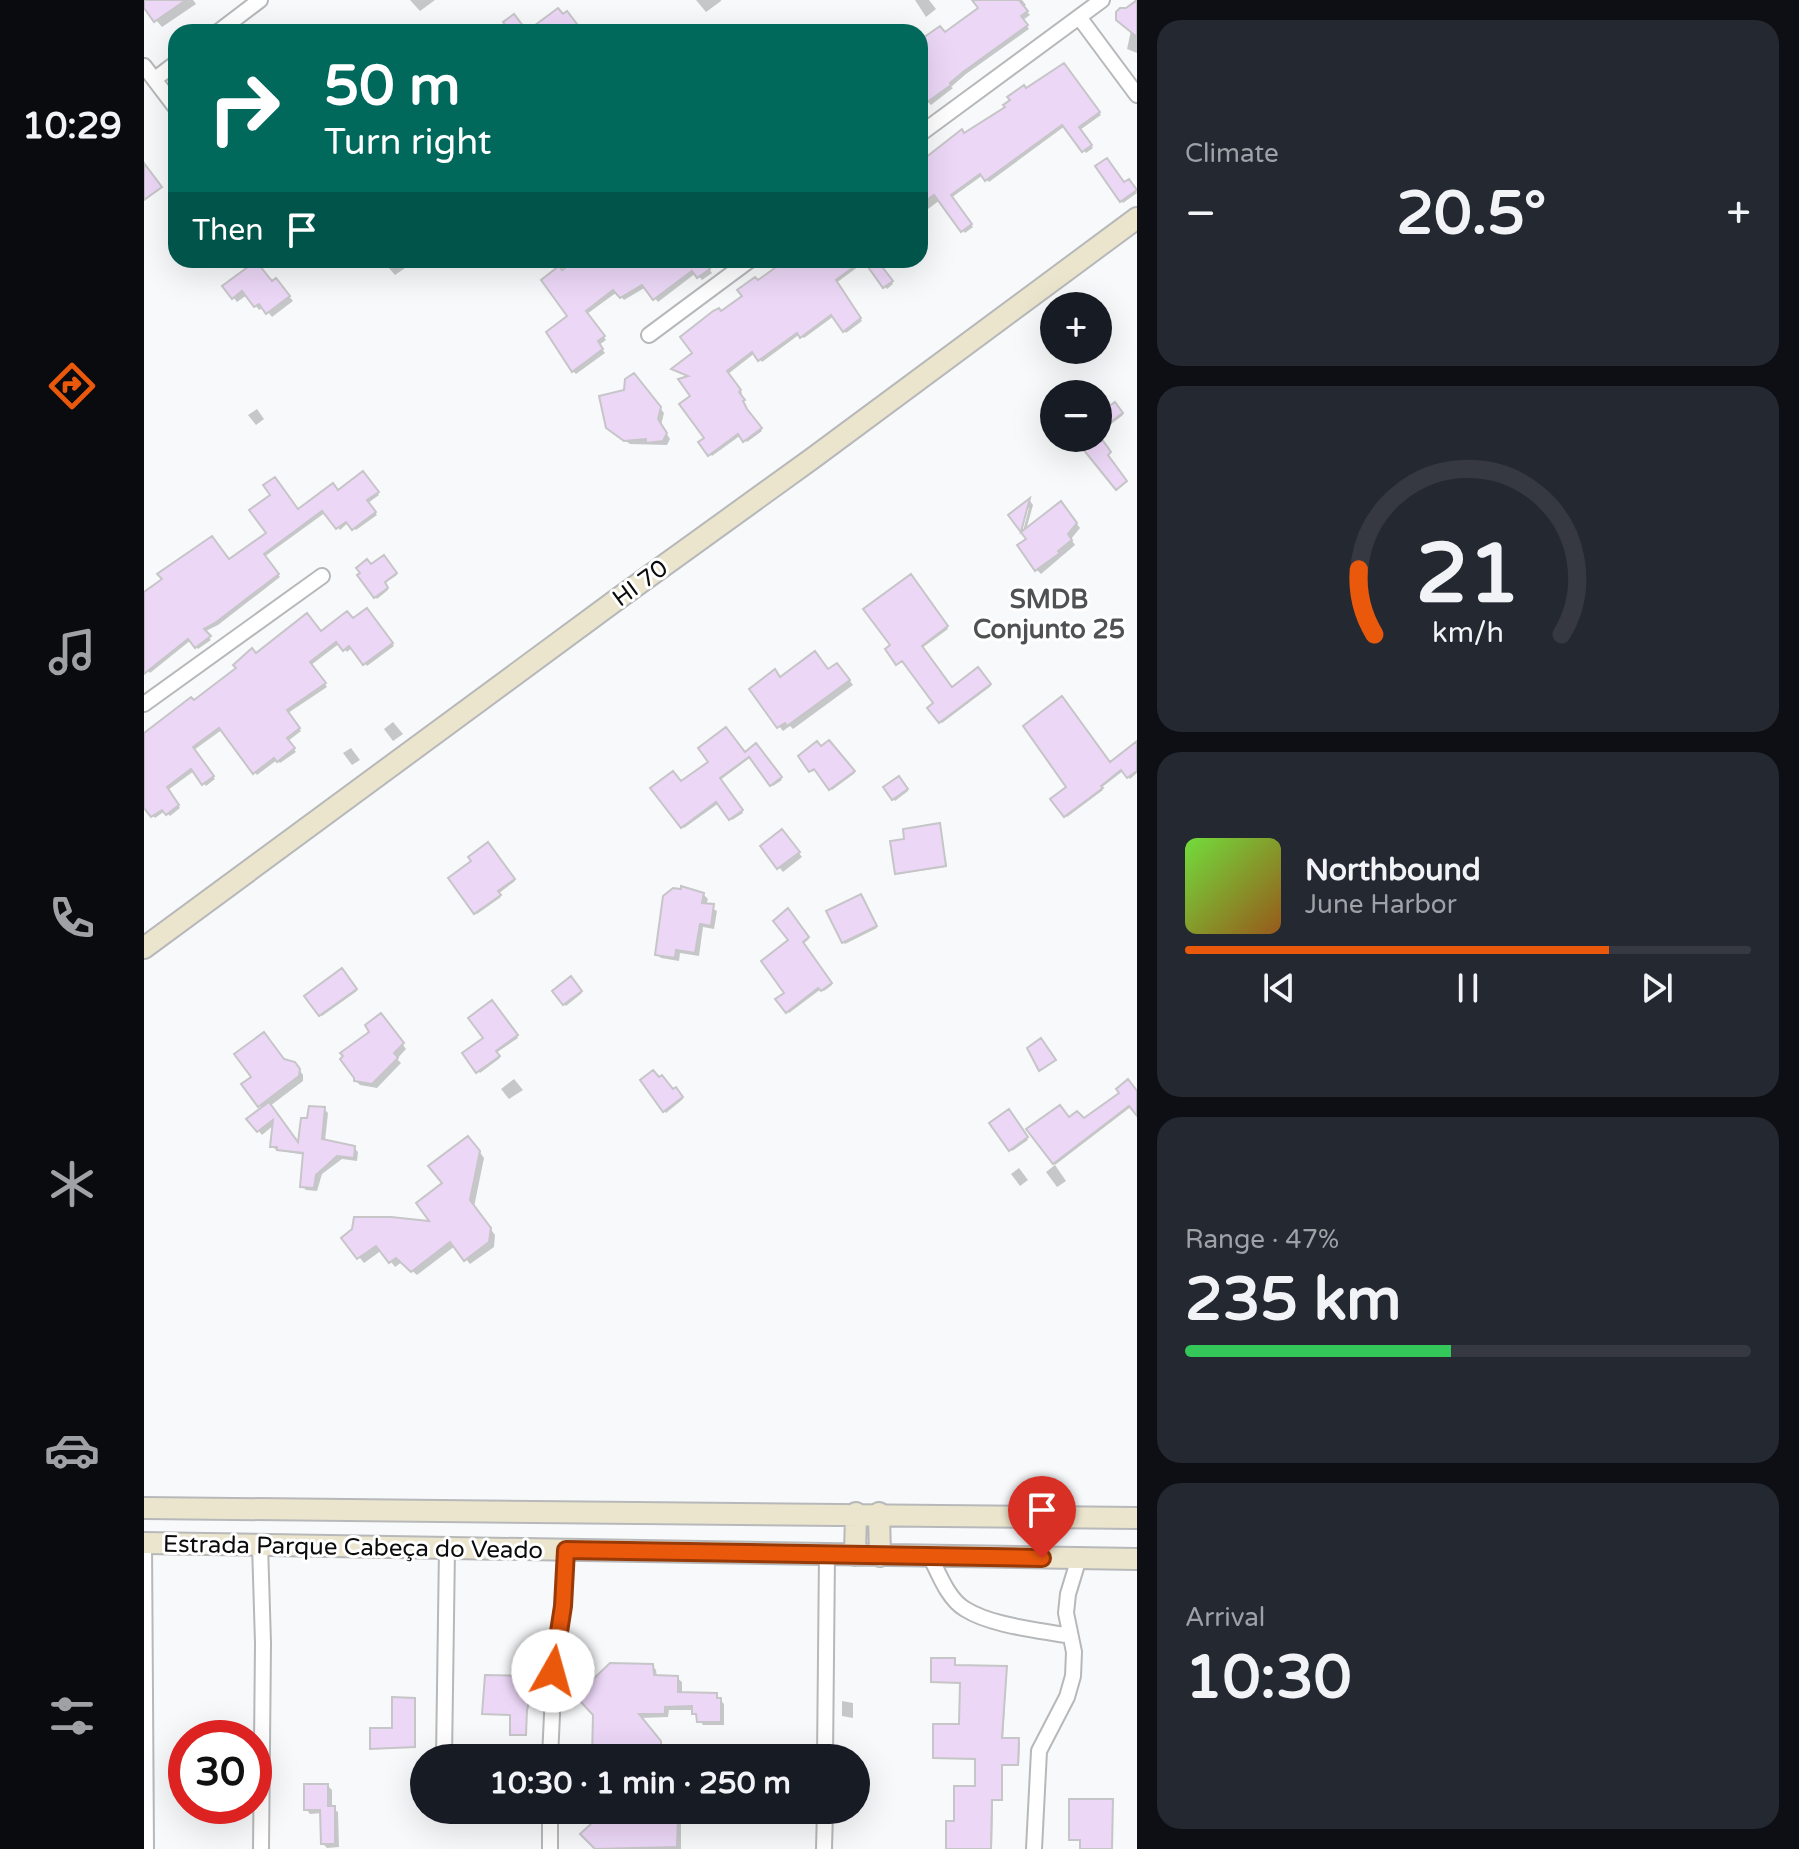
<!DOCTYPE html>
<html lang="en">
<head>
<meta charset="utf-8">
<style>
	:root { --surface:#171b24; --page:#242831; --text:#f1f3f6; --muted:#9ea1a6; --line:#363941; --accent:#ea580c }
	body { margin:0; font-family:"Varela Round",sans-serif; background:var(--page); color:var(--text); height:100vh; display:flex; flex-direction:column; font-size:30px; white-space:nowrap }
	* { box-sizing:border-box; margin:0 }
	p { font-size:26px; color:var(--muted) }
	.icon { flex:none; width:44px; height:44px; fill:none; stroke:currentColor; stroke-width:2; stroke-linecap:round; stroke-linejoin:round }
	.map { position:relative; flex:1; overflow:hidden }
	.sheet { display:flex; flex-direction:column; gap:20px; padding:20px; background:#0d0f14; width:662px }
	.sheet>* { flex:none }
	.guide { position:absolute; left:24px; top:24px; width:760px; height:244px; border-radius:24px; box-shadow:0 8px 32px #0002; background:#00695c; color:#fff; overflow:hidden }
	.tools { position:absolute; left:896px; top:292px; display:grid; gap:16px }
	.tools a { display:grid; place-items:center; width:72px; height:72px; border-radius:50%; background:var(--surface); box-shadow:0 8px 32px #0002; font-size:40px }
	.speed { position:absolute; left:24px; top:1720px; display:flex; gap:16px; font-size:40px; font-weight:700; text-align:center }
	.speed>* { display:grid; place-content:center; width:104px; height:104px; border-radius:50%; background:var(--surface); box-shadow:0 8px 32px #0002; line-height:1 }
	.speed .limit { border:12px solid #d22; background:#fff; color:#111 }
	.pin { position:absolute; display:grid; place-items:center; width:68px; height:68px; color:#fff; margin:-82px -34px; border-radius:50% 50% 50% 0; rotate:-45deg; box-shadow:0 0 8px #0007 }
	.pin .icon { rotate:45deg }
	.me { position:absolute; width:88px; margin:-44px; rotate:7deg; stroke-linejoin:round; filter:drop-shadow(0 0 6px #0008) }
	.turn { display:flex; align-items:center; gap:28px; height:168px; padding:0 24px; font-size:36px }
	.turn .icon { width:104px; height:104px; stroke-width:2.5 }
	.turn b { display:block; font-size:56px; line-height:68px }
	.then { display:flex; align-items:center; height:76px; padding:0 24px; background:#0003; gap:16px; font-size:30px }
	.big { font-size:60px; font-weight:800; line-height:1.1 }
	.sheet .widget { flex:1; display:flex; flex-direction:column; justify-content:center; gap:12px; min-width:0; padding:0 28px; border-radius:24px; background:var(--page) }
	.sheet .dial { align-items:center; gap:0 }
	.dial svg { height:208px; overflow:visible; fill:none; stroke:var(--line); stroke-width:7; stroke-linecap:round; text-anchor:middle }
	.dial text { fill:var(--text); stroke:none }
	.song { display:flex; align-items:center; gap:24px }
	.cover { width:96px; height:96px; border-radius:12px; background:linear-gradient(135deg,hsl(100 70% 55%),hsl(30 70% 35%)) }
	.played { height:8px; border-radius:4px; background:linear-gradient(90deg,var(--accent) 75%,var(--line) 75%) }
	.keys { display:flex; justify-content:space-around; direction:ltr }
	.heat { display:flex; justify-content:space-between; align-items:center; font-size:44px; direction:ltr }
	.charge { height:12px; border-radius:6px; background:linear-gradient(90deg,#34c759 47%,var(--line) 0) }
	.trip { position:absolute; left:266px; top:1744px; width:460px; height:80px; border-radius:40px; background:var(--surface); box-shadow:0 8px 32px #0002; font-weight:800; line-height:80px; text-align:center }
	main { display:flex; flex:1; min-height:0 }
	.menu { display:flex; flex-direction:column; width:144px; justify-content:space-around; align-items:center; background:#090b0e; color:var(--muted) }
	.menu .icon { width:56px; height:56px }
	.menu .current { color:var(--accent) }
	.menu b { font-size:36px; color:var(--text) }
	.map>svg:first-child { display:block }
	.shadow { fill:#0003 }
	.building { fill:#ecd7f7; stroke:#c6c5c7; stroke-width:2 }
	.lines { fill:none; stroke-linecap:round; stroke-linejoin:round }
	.street-casing { stroke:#b7b8b9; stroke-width:18 }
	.secondary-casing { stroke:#b7b8b9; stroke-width:24 }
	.street { stroke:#fff; stroke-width:14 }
	.secondary { stroke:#ece5ce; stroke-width:20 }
	.route-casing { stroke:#983908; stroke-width:20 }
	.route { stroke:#ea580c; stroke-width:14 }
	.labels { text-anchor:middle; stroke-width:6; stroke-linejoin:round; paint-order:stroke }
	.street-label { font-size:24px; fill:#0c0c0d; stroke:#fff }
	.neighbourhood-label { font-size:26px; font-weight:bold; fill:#505152; stroke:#fff }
</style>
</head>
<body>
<main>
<nav class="menu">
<b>10:29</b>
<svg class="icon current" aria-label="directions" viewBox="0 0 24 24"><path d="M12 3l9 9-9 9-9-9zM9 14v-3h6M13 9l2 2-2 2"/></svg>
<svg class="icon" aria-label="music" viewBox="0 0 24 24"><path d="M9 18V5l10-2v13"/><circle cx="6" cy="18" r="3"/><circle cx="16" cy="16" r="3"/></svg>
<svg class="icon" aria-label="phone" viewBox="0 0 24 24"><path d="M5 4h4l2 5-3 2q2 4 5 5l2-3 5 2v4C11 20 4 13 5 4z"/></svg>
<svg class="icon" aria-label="climate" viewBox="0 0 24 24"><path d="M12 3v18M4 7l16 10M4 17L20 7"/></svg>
<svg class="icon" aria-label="car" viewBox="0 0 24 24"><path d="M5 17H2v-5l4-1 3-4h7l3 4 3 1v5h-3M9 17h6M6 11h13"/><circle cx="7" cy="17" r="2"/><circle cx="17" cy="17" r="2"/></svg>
<svg class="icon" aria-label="filters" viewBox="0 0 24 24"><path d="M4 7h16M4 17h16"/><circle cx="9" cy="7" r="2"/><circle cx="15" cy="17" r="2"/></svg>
</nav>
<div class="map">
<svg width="993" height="1849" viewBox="0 0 993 1849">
	<rect width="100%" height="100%" fill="#f8f9fb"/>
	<path class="shadow" d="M0,0H49L52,4L18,27L0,6Z
		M266,0H291L276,11Z
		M552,0H577V1L562,12Z
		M771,0H785L792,9L782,17Z
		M828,0H878L882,5L879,7L886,15L879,20L885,29L822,74L807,87L809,88L787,105L784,102L776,108V43L801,34L835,10Z
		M993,3V53L983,49Z
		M150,24L157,32H138Z
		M920,66L957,115L936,130L949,148L942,153L921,126L845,182L839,175L807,198L829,227L821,233L796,200L776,215V164L863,107L882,90Z
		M953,167L980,185L985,182L993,193L979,203Z
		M238,260H276L266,268L264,266L251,275Z
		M435,260H563L560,262L568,273L558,280L552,273L514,302L502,287L480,300L473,292L443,314L462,340L455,345L461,353L432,374L429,371L426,317L419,273Z
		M646,260H731L749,284L743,289L722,261L692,283L718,321L702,333L690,316L660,338L656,334L618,362L611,353L584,374L598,393L596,395L605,413L618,431L603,442L597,435L568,456L557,443L563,438L549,396L547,377L530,370L551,353L578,313Z
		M128,283L136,285L149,301L128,317L120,307L115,310L103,295L93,302L81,286Z
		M494,380L520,413L517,425L526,439L523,445L486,444L469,432L482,392Z
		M971,404L979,415L954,434V416Z
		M113,409L120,419L112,425L104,415Z
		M221,476L235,495L224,503L233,515L212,530L205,522L196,530L182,512L120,557L136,577L74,625L60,632L67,640L54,649L47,640L6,673L0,665V595L85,562L154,511Z
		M886,501L889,505L882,530L921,508L936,528L927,539L931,545L897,574L893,570L884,539L879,531L885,508L867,515Z
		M240,558L253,575L240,584L244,590L233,599L216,576Z
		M767,576L804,629L778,648L808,689L834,670L847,686L798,723L786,708L792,704L760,661L754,663L749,646Z
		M225,612L250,646L223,666L209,647L203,652L196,643L167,665L183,687L144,713L157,731L144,741L152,752L136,763L133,760L113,775L79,729L50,750L71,779L62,786L50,771L24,790L36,808L26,816L21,811L11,818L0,806V735L112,656Z
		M697,669L709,685L649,729L646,726L639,731L635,726L637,679Z
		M249,722L259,734L249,741L240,729Z
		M685,743L711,773L688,790L673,769L668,772L657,756Z
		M993,744V773L986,779L979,771L957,788L959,790L923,817L909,799Z
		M612,746L638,780L629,786L607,757L575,781L599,813L588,820L575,803L540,828L509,789L537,784L566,762L601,754Z
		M207,748L216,760L208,765L199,753Z
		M755,778L764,791L751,801L741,788Z
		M795,825L803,867L754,874L762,841Z
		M642,836L658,857L639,872L618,846Z
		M344,844L371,881L354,894L357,897L333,914L307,879L330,861Z
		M539,888L559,894L564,899L562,905L573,911L570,929L559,927L555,956L536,953L535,961L517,958L513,954Z
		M718,898L733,928L701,944L699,942Z
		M644,911L665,939L659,944L688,985L680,991L677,989L645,1013L634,999L643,993L647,940Z
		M197,971L213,991L178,1016L163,996Z
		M427,979L438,993L422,1006L410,991Z
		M348,1003L374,1038L352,1053L356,1058L336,1073L321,1053L342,1038Z
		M241,1020L262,1049L253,1059L257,1063L233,1088L216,1085L212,1081L227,1032Z
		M140,1062L154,1068L159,1075V1081L126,1106L156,1145L165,1120L180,1109L184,1113L181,1141L210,1148L214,1152L213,1161L198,1159L178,1174L173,1191L162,1190L158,1186L161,1155L132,1150L128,1146L130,1125L118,1135L105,1119L119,1109L114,1103Z
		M370,1079L379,1090L365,1099L357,1089Z
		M498,1081L529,1092L531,1090L539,1099L522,1113Z
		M993,1094V1112L988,1106L911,1165L884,1129L925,1120L940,1121Z
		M864,1112L884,1140L868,1151L848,1124Z
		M329,1143L340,1158L330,1207L351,1235L350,1247L326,1264L311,1246L273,1275L258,1262L251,1267L238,1250L220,1263L200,1238L290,1223L301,1184Z
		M911,1165L922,1181L913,1187L902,1172Z
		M875,1168L884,1180L876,1186L867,1174Z
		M811,1660L812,1667L863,1669L859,1740L876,1742L875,1766L859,1765V1801H849L848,1849H804L812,1824L833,1788V1759L791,1757L817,1726L818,1683L789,1681Z
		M508,1665L512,1670L513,1677L533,1678L538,1682V1694L572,1695L580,1704V1725H559L550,1710H525L524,1717L496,1718L521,1747L520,1758H450Z
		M384,1678L388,1703H386L383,1712V1736H369L368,1716L340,1714Z
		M271,1700L272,1747L229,1749L228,1748L250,1730Z
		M698,1701L709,1703V1718L698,1716Z
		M184,1786L188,1790V1808L194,1812L195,1847L183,1848L179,1844L178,1813L166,1814L162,1809Z
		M968,1801L969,1849H938V1841L927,1840Z
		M450,1810H537V1849H453L439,1834L450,1823Z"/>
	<path class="building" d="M0,0H42L10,22L0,8Z
		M828,0H875L884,11L877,16L884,25L819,72L806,83L807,85L782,103L776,94V40L796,26L801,32L834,8Z
		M993,0V37L972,20V12L976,8H982Z
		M414,8L419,14L423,11L439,32H366L359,22L370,14L383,31Z
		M920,63L956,112L935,127L948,145L938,152L918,125L841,181L836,174L807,195L828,224L817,232L790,195L776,205V162L818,129L820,133L861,107L859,105L866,100L863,97L880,85L882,88Z
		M963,158L980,182L985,179L993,190L976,202L951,166Z
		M0,163L18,187L0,200Z
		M432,260H563L561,262L566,269L553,278L548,271L509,300L498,285L476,298L469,290L442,311L461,336L454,341L459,349L428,372L402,332L423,316L397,280L415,266L418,270Z
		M642,260H733L749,281L739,288L719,260L692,280L717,318L699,332L687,315L656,338L653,333L614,361L608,352L583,371L597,390L595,392L601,400L599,401L603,409L618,428L599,442L594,434L564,456L554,442L560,438L535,404L546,396L534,379L544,376L527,369L548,353L536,337L569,311L575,308L577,311L598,296L593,290L611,277L614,280Z
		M112,261L128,281L132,278L146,296L122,314L115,304L110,307L98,291L88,299L78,286Z
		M490,373L517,407L514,419L523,433L519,441L502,443V439L480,441L462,428L455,396L480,390L481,379Z
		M971,402L979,413L954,431V414Z
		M930,438H957L967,452L964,455L983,481L972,490Z
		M219,471L235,492L223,500L232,512L208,530L202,522L192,529L178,511L120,554L135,574L71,623L60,629L67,636L51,648L44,639L0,674V592L18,579L13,574L68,536L85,559L122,533L105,510L126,495L119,485L131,477L154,509L189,483L194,490Z
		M886,498L877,532L917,501L933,523L924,534L928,540L914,551L916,553L891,571L873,545L882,539L864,515Z
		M240,555L253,573L241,582L244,588L230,598L213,575L216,573L212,568L223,559L227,564Z
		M767,574L804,626L778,646L808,687L834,667L847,684L795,723L783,708L789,703L758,661L752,665L741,649L746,645L719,609Z
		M223,608L249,643L219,665L205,646L199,651L192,642L166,662L182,683L143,710L156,728L143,738L151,748L133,762L130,758L109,774L75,728L49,747L70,776L58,785L47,769L23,787L35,805L22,815L18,810L7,817L0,808V733L47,697L50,700L92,668L89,665L108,648L112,653L163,613L177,631L203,611L209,618Z
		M671,651L684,669L693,663L706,680L643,726L641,723L633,728L605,689L631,669L636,677Z
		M918,696L966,762L993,741V771L983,778L977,770L957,786L959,788L920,817L906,799L922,787L879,726Z
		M582,727L601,752L612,743L638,777L626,786L605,757L576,778L599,810L585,820L572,802L537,828L506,788L529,771L537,781L564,762L554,748Z
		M685,740L711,771L685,790L670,769L665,772L654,756L673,741L677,746Z
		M755,776L764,789L748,800L739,787Z
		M796,823L802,866L751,874L746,841L760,839L759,829Z
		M638,829L656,852L633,869L616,846Z
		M344,842L371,879L354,891L357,895L330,914L304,878L327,861L324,857Z
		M537,886L560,893L558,903L570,904L567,926L556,924L551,953L532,950L531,958L511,955L519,896L529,888L537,889Z
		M717,894L733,926L698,943L682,911Z
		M644,908L665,937L659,942L688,983L677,991L674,988L642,1013L631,999L640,993L617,961L644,940L629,921Z
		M198,968L213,989L175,1016L160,996Z
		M427,976L438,991L419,1005L408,991Z
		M348,1000L374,1035L352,1051L356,1056L332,1073L318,1053L339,1038L324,1018Z
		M237,1013L260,1043L250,1053L254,1058L228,1084L210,1081V1078L196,1059L199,1056L196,1053L225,1032L221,1025Z
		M120,1032L140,1059L151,1062L156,1069L155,1076L114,1107L97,1084L107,1077L90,1054Z
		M897,1038L912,1060L895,1071L883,1048Z
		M509,1070L515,1077L518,1075L529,1089L532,1087L539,1097L519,1112L496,1080Z
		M984,1079L993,1091V1116L985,1106L909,1164L882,1129L916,1105L925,1117L933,1111L940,1118L975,1093L972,1089Z
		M125,1102L154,1142L157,1118H163L165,1106L181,1107L178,1139L211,1146L210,1158L193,1156L172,1175L170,1188L156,1187L159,1153L133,1150V1147H126L129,1120L113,1132L102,1119Z
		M865,1109L884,1137L865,1151L845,1123Z
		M324,1136L336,1151L326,1200L347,1228L345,1242L320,1261L306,1242L267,1272L252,1258L245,1263L232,1246L213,1259L197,1238L208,1229L210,1217H247L285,1221L272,1203L298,1183L284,1166Z
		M787,1658H811V1665L863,1666L858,1738H875L874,1765H858V1800H848L847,1849H802V1821H810V1786H831V1759L789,1758V1724H815L816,1683L787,1682Z
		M466,1663L509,1664L510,1675L534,1676V1692L573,1693V1698H577V1722H553L552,1714H548V1706L521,1707V1714H495L517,1741V1758H448L449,1715L435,1700L445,1691L441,1687Z
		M341,1675L385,1676L387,1702H385L383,1710L382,1735H366V1715L338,1714Z
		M248,1697L271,1698V1747L226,1749V1728H248Z
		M160,1784H184V1806H191V1844H177L176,1810H160Z
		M925,1799H969L968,1849H936V1840H925Z
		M448,1810H497L504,1818H534L533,1847L451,1849L436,1834L448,1823Z"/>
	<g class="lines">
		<g class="street-casing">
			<path id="street" d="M935,17L993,95
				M74,32L116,0
				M0,66L32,108
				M11,79L32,63
				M776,134L958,0
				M505,335L606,260
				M0,704L178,576
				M0,1543L2,1849
				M116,1544L119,1643L117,1849
				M786,1556C795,1574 804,1599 821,1609C848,1626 895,1630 926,1636
				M300,1758L303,1548
				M406,1758L411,1649L419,1606L422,1550
				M681,1758L683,1554
				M406,1849V1810
				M680,1849L681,1810
				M890,1849L895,1751L923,1697L929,1676L930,1652L922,1613L924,1594L935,1558"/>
		</g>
		<g class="secondary-casing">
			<path id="secondary" d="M0,948L475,598L669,458L993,218
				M0,1508L993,1518
				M735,1513L736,1556
				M0,1543L993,1559
				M711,1555L712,1513"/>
		</g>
		<use href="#street" class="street"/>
		<use href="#secondary" class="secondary"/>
	</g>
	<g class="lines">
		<g class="route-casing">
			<path id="route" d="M409,1671L419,1606L422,1550L898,1558"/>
		</g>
		<use href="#route" class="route"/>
	</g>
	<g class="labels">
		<g class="street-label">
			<text transform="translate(496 583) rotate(-36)" y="8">HI 70</text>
			<text transform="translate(209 1547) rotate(1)" y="8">Estrada Parque Cabeça do Veado</text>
		</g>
		<g class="neighbourhood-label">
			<text x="905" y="608">SMDB<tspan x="905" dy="30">Conjunto 25</tspan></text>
		</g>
	</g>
</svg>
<div class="tools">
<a>+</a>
<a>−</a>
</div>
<div class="speed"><div class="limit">30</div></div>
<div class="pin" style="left:898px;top:1558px;background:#d93025"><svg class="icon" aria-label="arrive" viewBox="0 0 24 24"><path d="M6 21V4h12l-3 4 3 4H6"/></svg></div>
<svg class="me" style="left:409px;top:1671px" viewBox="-20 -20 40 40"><circle r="19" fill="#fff"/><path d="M0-13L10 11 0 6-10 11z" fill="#ea580c"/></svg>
<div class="trip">10:30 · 1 min · 250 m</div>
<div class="guide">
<div class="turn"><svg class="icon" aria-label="right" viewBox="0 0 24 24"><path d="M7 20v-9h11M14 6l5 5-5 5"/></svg><div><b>50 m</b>Turn right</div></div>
<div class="then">Then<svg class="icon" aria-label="arrive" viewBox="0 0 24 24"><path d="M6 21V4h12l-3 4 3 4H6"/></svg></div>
</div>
</div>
<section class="sheet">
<div class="widget"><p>Climate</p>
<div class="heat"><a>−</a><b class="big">20.5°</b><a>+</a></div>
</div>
<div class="widget dial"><svg viewBox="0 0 100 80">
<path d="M14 69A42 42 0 1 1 86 69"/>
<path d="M14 69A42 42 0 0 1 8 44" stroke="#ea580c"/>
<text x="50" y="56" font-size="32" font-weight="700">21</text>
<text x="50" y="72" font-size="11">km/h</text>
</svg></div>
<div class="widget">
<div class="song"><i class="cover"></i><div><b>Northbound</b><p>June Harbor</p></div></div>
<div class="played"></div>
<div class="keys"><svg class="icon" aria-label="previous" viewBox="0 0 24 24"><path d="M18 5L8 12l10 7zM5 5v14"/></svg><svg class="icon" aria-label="pause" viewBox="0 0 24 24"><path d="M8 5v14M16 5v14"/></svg><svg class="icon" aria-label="next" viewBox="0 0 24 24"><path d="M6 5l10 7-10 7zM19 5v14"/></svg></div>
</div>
<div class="widget"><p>Range · 47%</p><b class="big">235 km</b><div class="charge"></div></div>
<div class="widget"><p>Arrival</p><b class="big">10:30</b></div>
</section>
</main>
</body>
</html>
